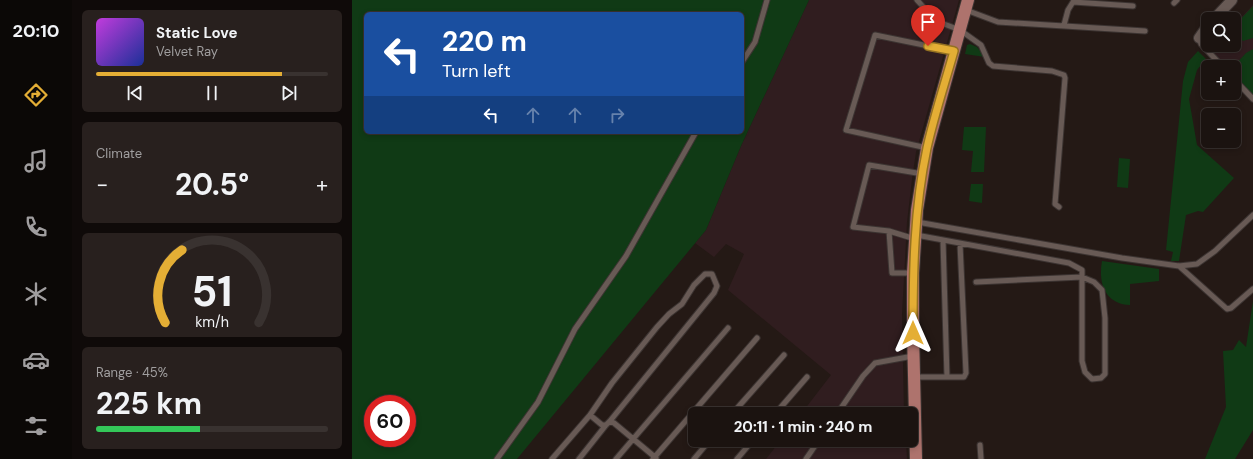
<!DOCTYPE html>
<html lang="en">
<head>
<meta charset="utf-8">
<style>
	:root { --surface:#1b1310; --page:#28201e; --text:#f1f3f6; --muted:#a09e9f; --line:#393230; --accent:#e4ae35 }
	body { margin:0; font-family:"DM Sans",sans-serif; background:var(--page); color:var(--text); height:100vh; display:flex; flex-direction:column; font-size:15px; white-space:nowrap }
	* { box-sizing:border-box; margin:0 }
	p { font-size:13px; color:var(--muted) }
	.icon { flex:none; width:22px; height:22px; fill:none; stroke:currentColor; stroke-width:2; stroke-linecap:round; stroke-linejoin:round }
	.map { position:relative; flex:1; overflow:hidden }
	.sheet { display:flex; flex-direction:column; gap:10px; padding:10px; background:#0f0a09; width:280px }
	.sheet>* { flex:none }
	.banner { position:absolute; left:12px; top:12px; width:380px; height:122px; border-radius:6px; box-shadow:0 2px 6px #0003,0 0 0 1px var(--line); background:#1a4fa0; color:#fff; overflow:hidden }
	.fabs { position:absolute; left:849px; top:12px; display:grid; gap:8px }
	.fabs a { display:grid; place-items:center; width:40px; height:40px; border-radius:6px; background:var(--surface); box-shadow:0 2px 6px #0003,0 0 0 1px var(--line); font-size:20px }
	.speed { position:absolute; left:12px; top:395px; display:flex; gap:8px; font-size:20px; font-weight:700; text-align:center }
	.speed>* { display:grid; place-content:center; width:52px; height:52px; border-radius:50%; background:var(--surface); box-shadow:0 2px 6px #0003,0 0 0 1px var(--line); line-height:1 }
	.speed .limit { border:6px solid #d22; background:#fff; color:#111 }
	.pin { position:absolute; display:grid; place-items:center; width:34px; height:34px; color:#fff; margin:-41px -17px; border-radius:50% 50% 50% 0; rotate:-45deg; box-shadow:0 0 4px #0007 }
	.pin .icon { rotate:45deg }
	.me { position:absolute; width:44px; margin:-22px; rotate:0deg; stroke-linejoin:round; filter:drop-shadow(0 0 3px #0008) }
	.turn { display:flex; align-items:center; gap:14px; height:84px; padding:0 12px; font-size:18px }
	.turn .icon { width:52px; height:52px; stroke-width:2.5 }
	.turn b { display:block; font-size:28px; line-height:34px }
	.lanes { display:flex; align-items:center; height:38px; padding:0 12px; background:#0003; justify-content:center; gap:20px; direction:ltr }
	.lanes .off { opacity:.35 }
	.big { font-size:30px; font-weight:700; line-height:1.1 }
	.sheet .widget { flex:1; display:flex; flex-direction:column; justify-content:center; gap:6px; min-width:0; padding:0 14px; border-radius:6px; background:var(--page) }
	.sheet .dial { align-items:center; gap:0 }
	.dial svg { height:104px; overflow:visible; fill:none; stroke:var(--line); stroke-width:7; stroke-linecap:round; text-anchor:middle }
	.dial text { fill:var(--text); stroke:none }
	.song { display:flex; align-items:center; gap:12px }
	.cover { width:48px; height:48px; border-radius:6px; background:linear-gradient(135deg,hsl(290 70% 55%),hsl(230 70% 35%)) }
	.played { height:4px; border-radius:2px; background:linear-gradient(90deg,var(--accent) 80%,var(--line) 80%) }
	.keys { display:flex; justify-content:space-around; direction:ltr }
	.heat { display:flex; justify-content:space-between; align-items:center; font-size:22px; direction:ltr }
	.charge { height:6px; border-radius:3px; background:linear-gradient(90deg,#34c759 45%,var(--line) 0) }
	.trip { position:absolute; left:336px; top:407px; width:230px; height:40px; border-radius:6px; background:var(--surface); box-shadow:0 2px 6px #0003,0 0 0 1px var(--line); font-weight:700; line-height:40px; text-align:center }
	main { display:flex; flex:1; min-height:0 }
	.tab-bar { display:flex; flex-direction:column; width:72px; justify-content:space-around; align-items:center; background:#0b0806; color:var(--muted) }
	.tab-bar .icon { width:28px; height:28px }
	.tab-bar .current { color:var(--accent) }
	.tab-bar b { font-size:18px; color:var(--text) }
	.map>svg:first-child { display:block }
	.commercial { fill:#301d1f }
	.green { fill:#103a15; fill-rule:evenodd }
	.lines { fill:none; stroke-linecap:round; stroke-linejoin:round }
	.lane-casing { stroke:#3c3432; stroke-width:7 }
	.street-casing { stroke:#3c3432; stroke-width:12 }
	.primary-casing { stroke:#3c3432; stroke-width:14 }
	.lane { stroke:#685a55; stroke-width:5 }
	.street { stroke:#685a55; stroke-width:10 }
	.primary { stroke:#ae736d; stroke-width:12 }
	.route-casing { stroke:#947122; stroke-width:10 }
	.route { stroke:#e4ae35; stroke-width:7 }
</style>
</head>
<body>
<main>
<nav class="tab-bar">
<b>20:10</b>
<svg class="icon current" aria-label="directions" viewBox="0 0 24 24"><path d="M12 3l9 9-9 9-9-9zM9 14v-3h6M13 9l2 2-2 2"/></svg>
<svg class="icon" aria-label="music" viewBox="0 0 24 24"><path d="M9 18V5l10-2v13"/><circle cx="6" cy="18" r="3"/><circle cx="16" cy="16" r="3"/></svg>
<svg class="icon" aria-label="phone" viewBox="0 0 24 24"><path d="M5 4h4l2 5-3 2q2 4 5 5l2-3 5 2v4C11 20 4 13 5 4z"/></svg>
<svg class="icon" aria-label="climate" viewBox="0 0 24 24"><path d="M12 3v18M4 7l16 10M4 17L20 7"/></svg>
<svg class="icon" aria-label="car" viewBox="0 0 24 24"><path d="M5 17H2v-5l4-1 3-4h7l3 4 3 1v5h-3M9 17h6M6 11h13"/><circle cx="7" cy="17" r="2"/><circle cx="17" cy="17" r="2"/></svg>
<svg class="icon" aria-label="filters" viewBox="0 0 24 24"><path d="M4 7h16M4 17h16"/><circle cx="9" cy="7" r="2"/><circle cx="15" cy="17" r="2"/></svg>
</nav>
<section class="sheet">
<div class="widget">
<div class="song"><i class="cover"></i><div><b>Static Love</b><p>Velvet Ray</p></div></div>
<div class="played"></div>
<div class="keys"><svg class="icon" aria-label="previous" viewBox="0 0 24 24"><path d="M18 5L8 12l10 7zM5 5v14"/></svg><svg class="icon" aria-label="pause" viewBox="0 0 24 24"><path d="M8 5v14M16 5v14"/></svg><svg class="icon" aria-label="next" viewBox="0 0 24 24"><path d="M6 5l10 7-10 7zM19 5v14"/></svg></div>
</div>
<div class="widget"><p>Climate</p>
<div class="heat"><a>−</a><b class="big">20.5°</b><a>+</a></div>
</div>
<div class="widget dial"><svg viewBox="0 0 100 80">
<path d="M14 69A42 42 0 1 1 86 69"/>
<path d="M14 69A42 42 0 0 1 27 13" stroke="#e4ae35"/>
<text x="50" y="56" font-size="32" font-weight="700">51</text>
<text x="50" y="72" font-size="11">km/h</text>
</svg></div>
<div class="widget"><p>Range · 45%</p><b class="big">225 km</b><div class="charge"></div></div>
</section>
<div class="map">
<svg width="901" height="459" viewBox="0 0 901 459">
	<rect width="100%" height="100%" fill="#241915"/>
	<path class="commercial" d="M457,0H607L564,152L560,179L555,222L550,314L552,414H449L479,375L376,290L392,254L374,244L362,257L343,243L354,230L389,146Z
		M901,5V95L882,75V67H874L860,52L865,45H882V25Z
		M429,440H554L555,459H414Z"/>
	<path class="green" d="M0,0H457L389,146L354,230L165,459H0ZM14,14H390V132H14ZM21,404H55V438H21Z
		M901,6V38L891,41L882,32V26Z
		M618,44L625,47L633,57L613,54L615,45Z
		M901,49V95L882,75L881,67L894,53Z
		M846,51L854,59L845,70L837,99L845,145L882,178L851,212L846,211L834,215L827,261H819L821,252L814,250L831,81L836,62Z
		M612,127H634L632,172H619L621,151L610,150Z
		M767,158L778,159L776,188L765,187Z
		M619,184H631L630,203L617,201Z
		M750,261L807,269V281L778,284V305C753,304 746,283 750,261Z
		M901,301V430L883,459H853L874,407L871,351L881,350L887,340L894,347Z"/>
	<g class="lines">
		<g class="lane-casing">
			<path id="lane" d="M565,0L584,21L608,30L629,45L637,63L641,66L700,71L712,75L713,78L703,204L707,207
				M822,3L825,0
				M614,10L646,22L793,31
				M712,25L716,10L721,2L781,6
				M847,38L849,44L871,67
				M390,62L403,42L415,0
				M882,79L901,99
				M575,148L494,130L523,35L601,51
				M565,222L770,258L827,266L845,264L863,251L901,215
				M537,231L540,273H560
				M564,235L717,263L730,270V361L733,372L740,379L749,378L753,374V318L750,290L742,282L730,277L624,282
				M563,239L537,231L501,227L517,165L571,174
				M591,240L595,377
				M827,266L875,309L879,308L901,289
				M562,377H612L614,373L608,244
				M380,414L432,355
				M423,414L455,377
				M485,414L511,376L523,363L561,356
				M238,415L250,425H254L258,421L262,423L304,458
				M628,445L629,459
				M145,459L186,402L223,329L274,256L344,132
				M200,459L238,415L260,383L305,327L317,314L330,304L342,285L353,274H360L365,286L362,293L258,421
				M227,459L254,425
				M264,459L376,328
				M301,459L405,338
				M342,459L358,440
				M385,459L401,440
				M454,459L467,440"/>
		</g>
		<g class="street-casing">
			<path id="street" d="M862,19L880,0
				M847,38L856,25"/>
		</g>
		<g class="primary-casing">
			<path id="primary" d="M564,459L561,333V273L565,210L575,148L616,0"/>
		</g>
		<use href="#lane" class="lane"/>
		<use href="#street" class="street"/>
		<use href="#primary" class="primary"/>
	</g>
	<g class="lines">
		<g class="route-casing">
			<path id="route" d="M561,333C561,271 562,209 575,148C582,116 593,83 602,51L576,46"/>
		</g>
		<use href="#route" class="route"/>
	</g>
</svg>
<div class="fabs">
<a><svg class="icon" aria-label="search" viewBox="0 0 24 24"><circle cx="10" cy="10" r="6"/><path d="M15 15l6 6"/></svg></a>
<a>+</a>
<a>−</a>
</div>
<div class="speed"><div class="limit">60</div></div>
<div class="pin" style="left:576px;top:46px;background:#d93025"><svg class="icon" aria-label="arrive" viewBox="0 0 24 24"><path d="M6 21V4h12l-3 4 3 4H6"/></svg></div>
<svg class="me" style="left:561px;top:333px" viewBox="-20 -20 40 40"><path d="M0-17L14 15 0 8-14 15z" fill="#e4ae35" stroke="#fff" stroke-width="4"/></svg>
<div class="trip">20:11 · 1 min · 240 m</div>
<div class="banner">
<div class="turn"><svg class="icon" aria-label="left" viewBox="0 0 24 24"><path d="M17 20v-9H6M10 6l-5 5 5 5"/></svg><div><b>220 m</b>Turn left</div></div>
<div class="lanes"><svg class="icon" aria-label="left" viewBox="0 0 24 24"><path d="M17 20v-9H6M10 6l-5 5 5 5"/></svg><svg class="icon off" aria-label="ahead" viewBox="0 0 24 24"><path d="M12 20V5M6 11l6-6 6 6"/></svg><svg class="icon off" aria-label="ahead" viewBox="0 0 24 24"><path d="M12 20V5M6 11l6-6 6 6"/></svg><svg class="icon off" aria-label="right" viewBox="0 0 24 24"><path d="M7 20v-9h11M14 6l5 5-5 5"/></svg></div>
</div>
</div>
</main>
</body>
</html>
